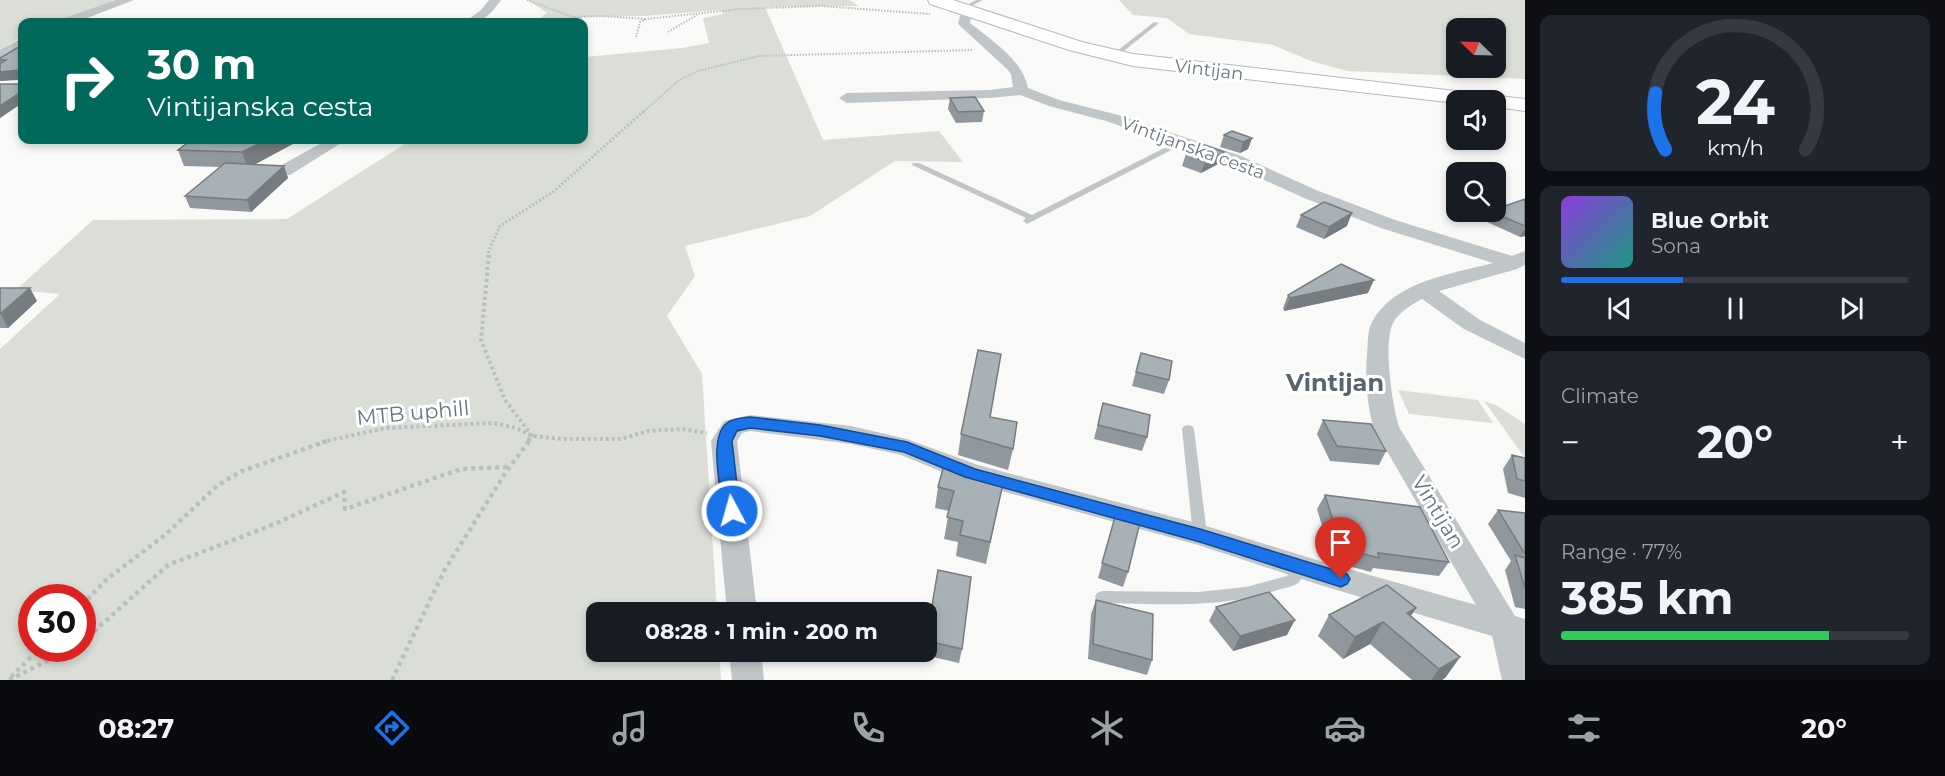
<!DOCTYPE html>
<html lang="en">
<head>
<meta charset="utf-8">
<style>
	:root { --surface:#171b24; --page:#20242c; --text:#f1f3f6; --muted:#9ea1a6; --line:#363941; --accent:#1a73e8 }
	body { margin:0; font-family:Montserrat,sans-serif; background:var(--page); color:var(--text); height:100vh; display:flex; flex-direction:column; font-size:22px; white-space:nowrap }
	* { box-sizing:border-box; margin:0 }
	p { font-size:20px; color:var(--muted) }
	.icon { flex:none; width:33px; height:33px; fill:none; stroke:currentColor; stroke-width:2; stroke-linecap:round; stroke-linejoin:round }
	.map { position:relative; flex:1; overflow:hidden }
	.drawer { display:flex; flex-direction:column; gap:15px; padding:15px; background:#0d0f14; width:420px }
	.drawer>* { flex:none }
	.top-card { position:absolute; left:18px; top:18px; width:570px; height:126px; border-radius:12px; box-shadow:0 3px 9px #0003; background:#00695c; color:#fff; overflow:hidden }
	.needle { width:39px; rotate:293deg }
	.fabs { position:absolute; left:1446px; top:18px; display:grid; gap:12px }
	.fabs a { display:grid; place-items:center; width:60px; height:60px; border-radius:12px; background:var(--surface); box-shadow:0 3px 9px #0003; font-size:30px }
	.speed { position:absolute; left:18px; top:584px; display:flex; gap:12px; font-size:30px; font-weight:700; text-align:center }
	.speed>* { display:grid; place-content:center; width:78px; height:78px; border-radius:50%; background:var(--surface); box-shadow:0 3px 9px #0003; line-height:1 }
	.speed .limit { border:9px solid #d22; background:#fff; color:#111 }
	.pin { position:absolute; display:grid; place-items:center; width:51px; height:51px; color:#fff; margin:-62px -26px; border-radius:50% 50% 50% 0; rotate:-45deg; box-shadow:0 0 6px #0007 }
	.pin .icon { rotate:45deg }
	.me { position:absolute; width:66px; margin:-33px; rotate:354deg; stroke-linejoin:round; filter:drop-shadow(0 0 4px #0008) }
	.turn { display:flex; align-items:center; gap:21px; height:126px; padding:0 30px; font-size:27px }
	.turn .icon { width:78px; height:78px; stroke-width:2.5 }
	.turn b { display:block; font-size:42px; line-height:51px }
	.big { font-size:45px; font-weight:700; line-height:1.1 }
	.drawer .card { flex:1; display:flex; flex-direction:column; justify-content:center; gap:9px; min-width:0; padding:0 21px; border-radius:12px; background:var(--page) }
	.drawer .dial { align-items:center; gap:0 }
	.dial svg { height:156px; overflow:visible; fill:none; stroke:var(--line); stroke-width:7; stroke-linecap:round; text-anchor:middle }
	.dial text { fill:var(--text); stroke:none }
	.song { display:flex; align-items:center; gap:18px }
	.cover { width:72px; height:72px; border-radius:9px; background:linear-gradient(135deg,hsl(270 70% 55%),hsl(170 70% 35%)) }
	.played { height:6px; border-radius:3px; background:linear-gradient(90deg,var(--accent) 35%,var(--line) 35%) }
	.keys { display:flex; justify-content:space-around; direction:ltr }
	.heat { display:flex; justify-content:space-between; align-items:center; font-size:33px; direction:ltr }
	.charge { height:9px; border-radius:4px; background:linear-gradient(90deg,#34c759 77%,var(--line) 0) }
	.trip { position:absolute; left:586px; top:602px; width:351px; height:60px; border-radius:12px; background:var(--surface); box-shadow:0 3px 9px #0003; font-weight:700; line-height:60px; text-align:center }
	.tabs { display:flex; height:96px; justify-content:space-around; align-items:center; background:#090b0e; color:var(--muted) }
	.tabs .icon { width:42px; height:42px }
	.tabs .on { color:var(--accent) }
	.tabs b { font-size:27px; color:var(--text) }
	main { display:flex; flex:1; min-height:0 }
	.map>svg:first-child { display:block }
	.green { fill:#daded7; fill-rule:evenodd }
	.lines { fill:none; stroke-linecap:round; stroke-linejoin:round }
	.secondary-casing { stroke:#b3b9bd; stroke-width:2 }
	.path-far3 { stroke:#bbbec0; stroke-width:2; stroke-dasharray:1.5 1.5; stroke-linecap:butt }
	.path-far2 { stroke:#bbbec0; stroke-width:3; stroke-dasharray:2 2; stroke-linecap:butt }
	.path-far1 { stroke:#bbbec0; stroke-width:4; stroke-dasharray:3 3; stroke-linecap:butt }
	.path { stroke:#bbbec0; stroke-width:4.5; stroke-dasharray:4 4; stroke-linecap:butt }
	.service { fill:#c0c5c8; fill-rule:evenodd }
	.minor { fill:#c0c5c8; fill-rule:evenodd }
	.secondary { fill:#fff; fill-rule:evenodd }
	.wall { fill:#90989d }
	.shaded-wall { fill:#767c7f }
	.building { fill:#a8b1b6; stroke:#767c7f; stroke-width:1.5 }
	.route { fill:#1a73e8; stroke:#114b97; stroke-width:1.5 }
	.labels { text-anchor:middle; stroke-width:6; stroke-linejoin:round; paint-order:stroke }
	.far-street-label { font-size:18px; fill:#667780; stroke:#fff }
	.street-label { font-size:21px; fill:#667780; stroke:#fff }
	.quarter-label { font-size:24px; font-weight:bold; fill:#58656c; stroke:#fff }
</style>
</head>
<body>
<main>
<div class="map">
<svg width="1525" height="680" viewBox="0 0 1525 680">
	<rect width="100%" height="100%" fill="#f9f9f7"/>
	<path class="green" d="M0,0H119L59,22H22V36L0,51Z
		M528,0H849L859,6L765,7L823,140L939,131L963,162L895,161L810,216L685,246L695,276L667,316L702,374L717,612H597V651H719L721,680H0V349L60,294L16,290L93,220L287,219L411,140H584V57L682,48L709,43L703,18L723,14L721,10L643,16L582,17L580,22H522L538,19L547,13ZM32,597H82V648H32Z
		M1119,0H1525V79L1347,71L1311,61L1273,45L1189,34L1167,18L1133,15ZM1496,28V68H1456V28Z
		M1398,390L1478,400L1493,423L1409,414Z
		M1484,401L1496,405L1525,424V458Z"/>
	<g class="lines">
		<g class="secondary-casing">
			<path id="secondary" d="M928,0H953L1082,42L1133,54L1525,99V111L1496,107V100H1456V103L1133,66L1069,50L930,4Z"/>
		</g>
		<path class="path-far3" d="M527,0L573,17L602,16L645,19
			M668,32L697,15
			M636,37L640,22L646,19L741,9L821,6L930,14
			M642,113L679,80L698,71L759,56L973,50"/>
		<path class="path-far2" d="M488,257L489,250L500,226L553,192L644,111"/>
		<path class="path-far1" d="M489,255L481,340L505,400L532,436L527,442
			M322,442L385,428L493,423L516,428L532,436L563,439H621L648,431L682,429L707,433"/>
		<path class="path" d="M82,605L107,579L165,535L218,485L242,471L327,441
			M82,642L168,565L275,524L344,492L345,509L461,469L510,467
			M11,677L40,648
			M9,680L73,648
			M392,680L444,571L506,472L529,441"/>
		<path class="service" d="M976,0H983L966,9L961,8Z
			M1154,22L1159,23L1116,57H1112V55Z
			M1180,140L1187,142L1027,224L1023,221L1026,218L912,165L913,163H919L1032,215Z
			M1188,425L1192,426L1194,429L1207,535L1205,539L1200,540L1195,539L1193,535L1182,429L1184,426Z
			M1301,562L1306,563L1308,567C1305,572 1302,579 1298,583C1294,586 1286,588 1281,589C1224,609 1162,604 1102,603L1097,601L1095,597L1097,593L1102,591L1198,592L1246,587L1287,576L1296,563Z"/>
		<path class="minor" d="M116,0H134L77,22H60L62,19Z
			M489,0H501C490,15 484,22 465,22L481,10Z
			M975,7L981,11L971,17L970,23C992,41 1022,59 1028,88L1059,100L1118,115L1241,156L1316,190L1395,220L1512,256L1525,251V265L1517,269L1439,291L1480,320L1525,343V359L1464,329L1422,299C1411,305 1399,312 1393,323C1383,344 1392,404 1399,427L1515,616L1525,619V680H1502L1492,636L1320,585L1198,545L962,480L901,455L851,444L750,431L742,433L737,441L757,612H727L711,441L724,421L750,415L851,426L907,439L978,465L1200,524L1320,561L1476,605L1373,427C1367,403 1365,379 1367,354C1368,344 1367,331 1372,322C1394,281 1452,274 1493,263L1381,228L1304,198L1229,164L1106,121L1049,106L1020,95L990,98L847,103L839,98L847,93L990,90L1013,87L1011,74L1007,69L958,24L961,12Z
			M22,38V48L0,60V50Z
			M327,140H346L290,175H278L275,171L278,167Z
			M729,651H761L764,680H732Z"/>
		<use href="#secondary" class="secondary"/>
	</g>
	<path class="wall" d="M22,45V103L0,118V84H19V80L0,81V58Z
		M950,98L984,111L982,122L956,123L948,109Z
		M1224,135L1252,138L1248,149L1240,153L1220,147Z
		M300,140L254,165L284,166L288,178L251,212L190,208L185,196L221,167L184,166L178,150Z
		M1186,154L1220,163L1201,173L1182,166Z
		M1525,199V236L1520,237L1485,221L1490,212H1496Z
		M1301,215L1347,226L1324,239L1296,227Z
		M0,288L37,301L8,328H0Z
		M1368,293L1284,311L1283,308L1288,295Z
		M1141,353L1169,380L1164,394L1132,386Z
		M1103,403L1147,437L1142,451L1094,439Z
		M1323,420L1386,451L1379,465L1330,461L1317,434Z
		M961,434L1013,449L1008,470L958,455Z
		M1512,455L1525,458V498L1508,493L1503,469Z
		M1004,479L986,564L956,556L958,542L944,539L949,511L935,508L938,487Z
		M1325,495L1449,562L1439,576L1373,568L1371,572L1322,559L1317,542L1323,529L1317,509Z
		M1117,510L1128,572L1123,587L1098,578Z
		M1498,510L1525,513V609L1515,607L1505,570L1511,561L1488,524Z
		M1096,600L1152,660L1147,675L1088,659L1091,614Z
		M1216,607L1287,635L1233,651L1209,621Z
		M1329,615L1410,616L1460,657L1445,678L1442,680H1412L1370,644L1343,659L1318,636Z
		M927,635L962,649L959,663L924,655V651H927Z"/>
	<path class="shaded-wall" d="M19,70L22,79L0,81V72Z
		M18,94L22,103L0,118V106Z
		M1252,138L1248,149L1240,153L1243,142Z
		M266,140H300L248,168L242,152Z
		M1224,152L1220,163L1201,173L1205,162Z
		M284,166L288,178L251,212L247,200Z
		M1352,213L1347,226L1324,239L1329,227Z
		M1525,228V236L1520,237Z
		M1374,280L1368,293L1284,311L1290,298Z
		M30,288L37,301L8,328L1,314Z
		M1416,608L1402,630L1407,613Z
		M1295,620L1287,635L1233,651L1240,636Z
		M1383,622L1370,644L1343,659L1355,637Z
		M1460,657L1445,678L1442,680H1431L1439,669Z"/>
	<path class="building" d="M22,45V94H18L0,106V84H19V70L0,72V64L6,60H0V58Z
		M975,97L984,111L958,112L950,98Z
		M1232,131L1252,138L1243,142L1224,135Z
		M191,140H266L242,152L178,150Z
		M1204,145L1224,152L1205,162L1186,154Z
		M225,163L284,166L247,200L185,196Z
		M1525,199V226L1492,212H1496V209Z
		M1324,202L1352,213L1329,227L1301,215Z
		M1341,264L1374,280L1290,298L1288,295Z
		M0,288H30L0,314Z
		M978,350L1001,354L990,417L1017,422L1013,449L961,434Z
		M1141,353L1172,361L1169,380L1136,372Z
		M1103,403L1150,415L1147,437L1098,425Z
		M1323,420L1371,424L1386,451L1337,446Z
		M1512,455L1525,458V481L1517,479Z
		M944,465L1004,479L990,542L960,535L963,521L947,517L954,491L938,487Z
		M1325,495L1420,507L1449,562L1378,553L1379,558L1329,545L1324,528L1336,530Z
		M1117,510L1141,518L1128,572L1102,563Z
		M1498,510L1525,513V554Z
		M1515,555L1525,558V588Z
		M938,570L971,577L962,649L927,641V635Z
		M1387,585L1416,608L1407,613L1460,657L1439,669L1383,622L1355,637L1329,615Z
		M1269,592L1295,620L1240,636L1216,607Z
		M1096,600L1153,614L1152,660L1093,644Z"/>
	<path class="route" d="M750,417L820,425L907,442L975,469L1200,529L1347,574L1350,579L1347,584L1341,587L1200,542L965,477L904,452L820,436L750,428L737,431L732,441L740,511L738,515L732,517L726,515L723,511C721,489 708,437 727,423C733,418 743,418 750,417Z"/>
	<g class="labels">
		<g class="far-street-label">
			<text transform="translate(1209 70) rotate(7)" y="6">Vintijan</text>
			<text transform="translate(1193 148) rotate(20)" y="6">Vintijanska cesta</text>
		</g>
		<g class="street-label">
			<text transform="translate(413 413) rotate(-5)" y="7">MTB uphill</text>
			<text transform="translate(1438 512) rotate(59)" y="7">Vintijan</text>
		</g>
		<g class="quarter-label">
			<text x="1335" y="391">Vintijan</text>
		</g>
	</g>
</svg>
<div class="fabs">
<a><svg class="needle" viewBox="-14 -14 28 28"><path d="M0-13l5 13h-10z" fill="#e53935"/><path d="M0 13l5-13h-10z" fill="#9ea1a6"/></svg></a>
<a><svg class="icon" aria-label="sound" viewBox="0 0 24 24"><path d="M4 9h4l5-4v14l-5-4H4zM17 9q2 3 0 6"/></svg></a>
<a><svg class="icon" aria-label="search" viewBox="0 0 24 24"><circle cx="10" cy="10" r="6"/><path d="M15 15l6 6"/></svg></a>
</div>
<div class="speed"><div class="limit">30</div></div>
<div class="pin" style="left:1341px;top:579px;background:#d93025"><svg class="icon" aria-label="arrive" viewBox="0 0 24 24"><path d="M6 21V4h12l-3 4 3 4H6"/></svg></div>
<svg class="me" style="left:732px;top:511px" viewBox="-20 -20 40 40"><circle r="17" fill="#1a73e8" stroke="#fff" stroke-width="3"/><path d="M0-11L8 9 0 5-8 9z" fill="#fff"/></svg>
<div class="trip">08:28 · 1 min · 200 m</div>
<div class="top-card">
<div class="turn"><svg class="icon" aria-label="right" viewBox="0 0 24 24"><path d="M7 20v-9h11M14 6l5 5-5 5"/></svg><div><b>30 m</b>Vintijanska cesta</div></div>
</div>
</div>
<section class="drawer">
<div class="card dial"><svg viewBox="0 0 100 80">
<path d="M14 69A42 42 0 1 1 86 69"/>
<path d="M14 69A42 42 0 0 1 9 40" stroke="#1a73e8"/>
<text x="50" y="56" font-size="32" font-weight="700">24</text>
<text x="50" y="72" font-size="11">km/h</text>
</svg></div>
<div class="card">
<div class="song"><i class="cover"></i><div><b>Blue Orbit</b><p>Sona</p></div></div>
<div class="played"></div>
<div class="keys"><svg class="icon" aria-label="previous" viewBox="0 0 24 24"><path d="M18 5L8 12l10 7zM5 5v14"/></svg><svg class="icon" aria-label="pause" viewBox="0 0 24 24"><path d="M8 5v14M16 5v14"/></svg><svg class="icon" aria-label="next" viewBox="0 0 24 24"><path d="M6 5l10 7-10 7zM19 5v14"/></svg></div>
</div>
<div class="card"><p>Climate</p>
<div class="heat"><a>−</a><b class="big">20°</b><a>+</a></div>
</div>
<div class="card"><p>Range · 77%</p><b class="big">385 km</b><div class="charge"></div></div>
</section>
</main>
<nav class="tabs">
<b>08:27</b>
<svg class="icon on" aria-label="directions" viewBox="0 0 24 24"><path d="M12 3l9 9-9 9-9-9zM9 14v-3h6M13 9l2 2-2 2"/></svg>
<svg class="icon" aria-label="music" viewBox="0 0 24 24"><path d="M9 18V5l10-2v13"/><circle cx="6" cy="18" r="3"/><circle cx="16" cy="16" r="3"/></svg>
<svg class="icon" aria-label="phone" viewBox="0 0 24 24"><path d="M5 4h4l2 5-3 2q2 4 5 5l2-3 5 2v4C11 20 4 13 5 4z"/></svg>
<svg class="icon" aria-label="climate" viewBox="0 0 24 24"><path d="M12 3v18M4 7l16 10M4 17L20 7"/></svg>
<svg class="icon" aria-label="car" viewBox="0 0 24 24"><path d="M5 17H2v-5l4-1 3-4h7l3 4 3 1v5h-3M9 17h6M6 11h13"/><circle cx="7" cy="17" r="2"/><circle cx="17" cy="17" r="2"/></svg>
<svg class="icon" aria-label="filters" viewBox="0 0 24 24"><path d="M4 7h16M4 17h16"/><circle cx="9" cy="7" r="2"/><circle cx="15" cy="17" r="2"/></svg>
<b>20°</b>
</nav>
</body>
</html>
